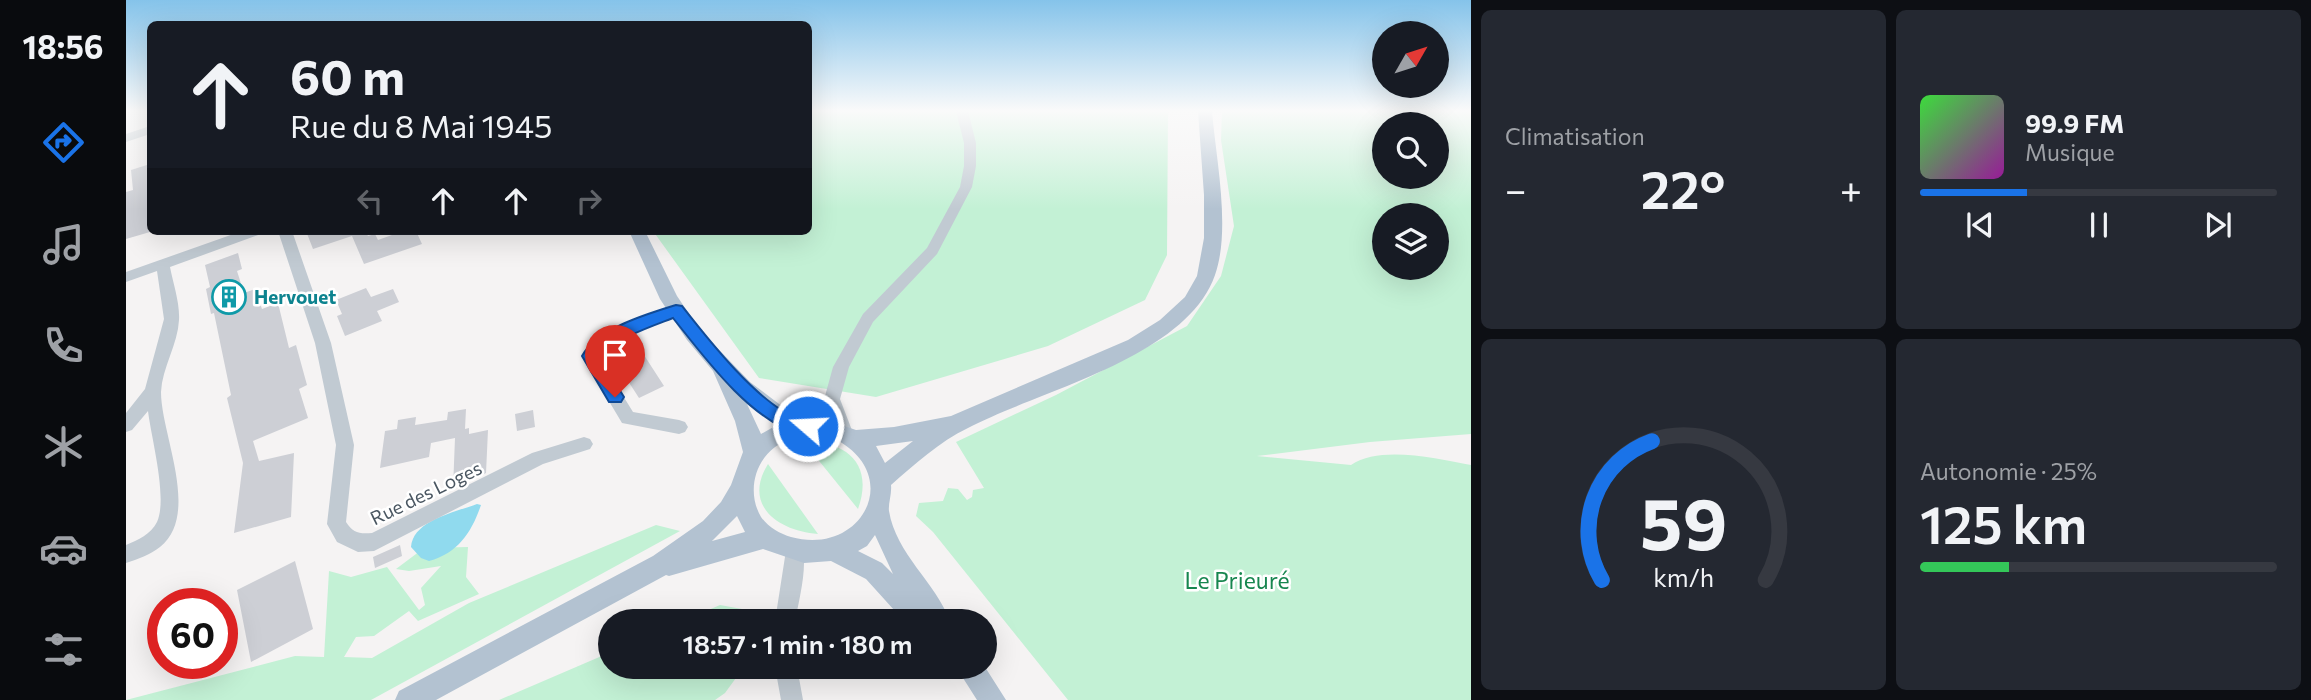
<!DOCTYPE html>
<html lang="fr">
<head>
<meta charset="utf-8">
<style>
	:root { --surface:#171b24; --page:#242831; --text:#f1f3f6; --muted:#9ea1a6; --line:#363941; --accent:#1a73e8 }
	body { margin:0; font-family:Commissioner,sans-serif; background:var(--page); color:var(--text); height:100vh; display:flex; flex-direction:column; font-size:26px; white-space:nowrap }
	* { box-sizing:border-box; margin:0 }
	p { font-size:23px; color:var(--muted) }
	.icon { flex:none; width:38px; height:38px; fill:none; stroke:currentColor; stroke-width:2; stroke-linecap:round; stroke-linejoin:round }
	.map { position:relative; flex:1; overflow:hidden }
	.details { display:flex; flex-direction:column; gap:10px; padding:10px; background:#0d0f14; width:840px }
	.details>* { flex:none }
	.top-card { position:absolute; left:21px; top:21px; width:665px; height:214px; border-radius:10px; box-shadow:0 7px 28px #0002; background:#171b24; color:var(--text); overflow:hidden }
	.needle { width:46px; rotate:51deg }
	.controls { position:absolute; left:1246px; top:21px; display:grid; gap:14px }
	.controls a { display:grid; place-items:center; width:77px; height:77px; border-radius:50%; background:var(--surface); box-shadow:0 7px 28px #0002; font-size:35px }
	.speed { position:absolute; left:21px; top:588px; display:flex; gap:14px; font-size:35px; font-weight:700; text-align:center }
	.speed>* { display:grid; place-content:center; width:91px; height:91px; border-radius:50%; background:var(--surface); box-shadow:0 7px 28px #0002; line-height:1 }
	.speed .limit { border:10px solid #d22; background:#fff; color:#111 }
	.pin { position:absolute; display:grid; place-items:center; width:60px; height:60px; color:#fff; margin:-72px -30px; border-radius:50% 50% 50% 0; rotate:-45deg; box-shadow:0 0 7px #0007 }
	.pin .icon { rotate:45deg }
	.me { position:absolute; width:77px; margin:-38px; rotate:289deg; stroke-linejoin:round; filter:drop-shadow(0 0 5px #0008) }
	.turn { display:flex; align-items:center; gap:24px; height:147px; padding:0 28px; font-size:32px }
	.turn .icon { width:91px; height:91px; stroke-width:2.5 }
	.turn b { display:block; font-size:49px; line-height:60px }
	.lanes { display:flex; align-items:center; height:66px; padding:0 28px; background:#0003; justify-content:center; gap:35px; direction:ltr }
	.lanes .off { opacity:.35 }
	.big { font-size:52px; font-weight:600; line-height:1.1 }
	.details .widget { flex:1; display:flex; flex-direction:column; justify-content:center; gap:10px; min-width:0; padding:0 24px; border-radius:10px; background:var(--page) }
	.details .dial { align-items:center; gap:0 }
	.dial svg { height:182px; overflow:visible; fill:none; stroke:var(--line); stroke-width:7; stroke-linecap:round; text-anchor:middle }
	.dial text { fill:var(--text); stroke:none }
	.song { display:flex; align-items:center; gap:21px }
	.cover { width:84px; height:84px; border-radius:10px; background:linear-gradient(135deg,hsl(120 70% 55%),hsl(300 70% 35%)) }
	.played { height:7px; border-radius:4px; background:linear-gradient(90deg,var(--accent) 30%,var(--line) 30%) }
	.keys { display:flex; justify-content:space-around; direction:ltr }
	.heat { display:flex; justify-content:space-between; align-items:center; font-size:38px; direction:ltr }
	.charge { height:10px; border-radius:5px; background:linear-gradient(90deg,#34c759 25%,var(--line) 0) }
	.details .tiles { flex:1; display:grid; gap:10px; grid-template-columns:repeat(2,1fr) }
	.trip { position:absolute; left:472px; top:609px; width:399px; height:70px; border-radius:35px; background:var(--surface); box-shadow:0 7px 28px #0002; font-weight:600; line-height:70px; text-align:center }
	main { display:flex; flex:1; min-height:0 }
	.tabs { display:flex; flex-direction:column; width:126px; justify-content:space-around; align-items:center; background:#090b0e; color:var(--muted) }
	.tabs .icon { width:49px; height:49px }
	.tabs .on { color:var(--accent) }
	.tabs b { font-size:32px; color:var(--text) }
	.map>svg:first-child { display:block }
	.green { fill:#c3f1d5; fill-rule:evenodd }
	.water { fill:#90daee }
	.building { fill:#cdcfd5 }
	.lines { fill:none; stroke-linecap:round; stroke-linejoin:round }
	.minor { fill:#c1cad2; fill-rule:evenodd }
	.major { fill:#b3c2d1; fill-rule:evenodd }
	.route { fill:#1a73e8; stroke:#114b97; stroke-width:2 }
	.labels { text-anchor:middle; stroke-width:5; stroke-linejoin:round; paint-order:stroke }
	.culture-label { font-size:19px; font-weight:bold; fill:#0d838f; stroke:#fff; text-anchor:start }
	.street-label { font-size:19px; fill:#4a5661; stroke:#fff }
	.near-park-label { font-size:23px; fill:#17864f; stroke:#fff }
</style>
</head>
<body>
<main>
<nav class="tabs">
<b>18:56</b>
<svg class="icon on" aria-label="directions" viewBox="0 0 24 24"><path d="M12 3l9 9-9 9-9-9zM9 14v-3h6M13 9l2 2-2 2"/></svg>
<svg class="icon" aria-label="music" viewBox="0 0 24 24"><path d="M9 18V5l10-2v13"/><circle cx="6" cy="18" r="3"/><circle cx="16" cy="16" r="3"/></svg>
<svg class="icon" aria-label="phone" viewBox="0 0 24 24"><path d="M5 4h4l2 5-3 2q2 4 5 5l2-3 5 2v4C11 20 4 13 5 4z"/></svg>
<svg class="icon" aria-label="climate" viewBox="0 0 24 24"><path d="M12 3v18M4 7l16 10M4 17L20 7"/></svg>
<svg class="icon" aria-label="car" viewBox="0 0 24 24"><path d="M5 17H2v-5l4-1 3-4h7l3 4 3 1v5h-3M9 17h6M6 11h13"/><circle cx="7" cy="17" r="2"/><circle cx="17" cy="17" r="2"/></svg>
<svg class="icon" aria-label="filters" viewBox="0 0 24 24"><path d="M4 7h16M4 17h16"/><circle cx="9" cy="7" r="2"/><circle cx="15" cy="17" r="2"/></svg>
</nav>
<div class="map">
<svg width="1345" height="700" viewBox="0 0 1345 700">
	<rect width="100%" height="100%" fill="#f5f3f3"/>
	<path class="green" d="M683,111H1042L1041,255L1019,300L922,346L750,397L633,378L527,231H682Z
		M1096,111H1345V434L1244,442L1131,456L1225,465C1255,445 1311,459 1345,465V700H942L807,532L790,516L793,503L817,501L822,488L832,489L841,500L846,497L847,490L858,488L830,442L930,395L1061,326L1095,276L1108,226L1095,140ZM1258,124H1311V177H1258ZM1258,215H1311V268H1258Z
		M677,441C721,441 748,464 732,509Z
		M642,464L692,534C653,531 616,506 642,464Z
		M530,525L554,531L245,700H0L169,656L198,657L203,571L225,577L261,567L293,610L299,605L295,588L315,566L283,571L270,569L298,548L342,547L340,577L353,594L292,621L283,611L248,636L230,637L218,657L246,658L343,603Z
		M594,605L643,614L640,621H557Z
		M485,652V667H618L599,693L589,700H373Z"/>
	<path class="water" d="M351,504L355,505C346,531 333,553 303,561L295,558L285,547C287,520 330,512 351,504Z"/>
	<path class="building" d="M24,164V232L0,239V192L7,190L5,170Z
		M180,231H239L242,236L249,234L252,240L277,231H290L296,244L238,264L226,236L187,249Z
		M112,253L116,269L111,271L118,293L129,289L136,309L152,303L163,348L170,345L181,385L173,389L182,418L127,441L133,461L168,453L165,517L108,533L117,463L101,398L105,395L88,313L85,314L80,289L84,287L79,265Z
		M240,288L245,297L267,289L273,302L251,311L256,321L219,336L211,316L216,314L210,300Z
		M507,338L538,386L513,398L484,353Z
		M340,409L339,429L343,428V434L362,430L360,473L327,489L329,438L305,443L303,457L254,468L259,431L271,429L272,420L290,417L289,425L321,420L322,412Z
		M407,410L409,427L391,431L389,414Z
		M274,545L276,556L249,568L247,557Z
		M169,561L187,629L125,662L111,590Z"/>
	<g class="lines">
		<path class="minor" d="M830,111H842L850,143V166L846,187L811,254L747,322L723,367L714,399L727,433L724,438L718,440L712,438L703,414C695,423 689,436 676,431L673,426L699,396L707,367L737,314L801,248L834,187L838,166V143Z
			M24,126V134L0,142V134Z
			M116,231H137L135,234L44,267C47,283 54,303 53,320C52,344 36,368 35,392C35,435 75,514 34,547C24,555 12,559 0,563V545C12,540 25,534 31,522C42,498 25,437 22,411L6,430L0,432V413L19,389L38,319L31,271L0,282V272Z
			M152,231H166L205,343L228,445L220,522C227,533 233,534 246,533L406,453L458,437L464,439L467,444L464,449L417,464L248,551L232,552L211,542L201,524L210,445L189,343Z
			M550,304L555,306L558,310L555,314L510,333L473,357L507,412L553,420L559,422L562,427L559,432L553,434L496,423L456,356C471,331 523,313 550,304Z
			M668,541L675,544C683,563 673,600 669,621H649L661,544Z
			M649,667H671L677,700H655Z"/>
		<path class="major" d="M1072,111H1086C1090,160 1105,229 1089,275C1060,358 914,390 842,428C813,442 789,464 765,485C766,494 762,504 763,511C770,554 810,583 824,621H778L740,579L705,561L678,563L637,549L543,576L540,575L310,700H269L273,691L527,556L577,521L595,502L605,485L617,452L609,421L587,371L561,340L534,299L503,231H519L551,296L574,330L624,382L661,410L677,419L691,417L730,430L768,427L825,416L1002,340L1034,320L1059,297L1071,276L1078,238V195ZM621,404L651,425L635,434ZM691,435C699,437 709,439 716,443C776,481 733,556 665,537C654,534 642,527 635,517C618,488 632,449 665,439C673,436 683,436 691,435ZM787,441L759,463L750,446ZM611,516L619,532L586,541ZM749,535L767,574L756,563L732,551L741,546Z
			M830,667H859L880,700H851Z"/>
	</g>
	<linearGradient id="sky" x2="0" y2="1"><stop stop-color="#85c3ea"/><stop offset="0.53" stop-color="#fafafa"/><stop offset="1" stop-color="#fafafa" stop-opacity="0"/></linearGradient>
	<rect width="1345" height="209" fill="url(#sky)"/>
	<path class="route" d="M550,305L556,306C581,338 634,406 672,418C677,420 683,419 688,420L691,426L688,431L671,434C621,416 579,358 547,318C521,328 493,337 473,357L498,397L495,402H483L456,356C472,328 521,314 550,305Z"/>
	<defs>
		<g id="building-ring" transform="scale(1.75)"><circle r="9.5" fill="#fff" stroke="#0f9aa8" stroke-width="1.5"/><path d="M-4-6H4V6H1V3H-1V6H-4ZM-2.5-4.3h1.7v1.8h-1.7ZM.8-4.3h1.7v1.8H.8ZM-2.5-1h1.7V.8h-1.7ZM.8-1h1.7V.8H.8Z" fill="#0f9aa8"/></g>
	</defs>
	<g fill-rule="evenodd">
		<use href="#building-ring" x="103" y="297"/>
	</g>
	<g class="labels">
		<g class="culture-label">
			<text x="128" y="304">Hervouet</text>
		</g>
		<g class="street-label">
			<text transform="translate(300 493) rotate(-26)" y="7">Rue des Loges</text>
		</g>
		<g class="near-park-label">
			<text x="1111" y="589">Le Prieuré</text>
		</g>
	</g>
</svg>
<div class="controls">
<a><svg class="needle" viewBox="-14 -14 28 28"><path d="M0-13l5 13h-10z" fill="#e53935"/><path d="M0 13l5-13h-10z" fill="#9ea1a6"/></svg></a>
<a><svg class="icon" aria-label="search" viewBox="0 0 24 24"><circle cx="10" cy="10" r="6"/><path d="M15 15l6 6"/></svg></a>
<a><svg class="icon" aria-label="layers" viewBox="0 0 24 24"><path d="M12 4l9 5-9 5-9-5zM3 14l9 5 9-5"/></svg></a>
</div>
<div class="speed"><div class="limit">60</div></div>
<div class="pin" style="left:489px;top:397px;background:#d93025"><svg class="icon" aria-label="arrive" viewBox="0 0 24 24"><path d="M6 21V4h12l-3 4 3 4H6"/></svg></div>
<svg class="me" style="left:682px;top:426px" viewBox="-20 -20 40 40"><circle r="17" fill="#1a73e8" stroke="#fff" stroke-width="3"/><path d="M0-11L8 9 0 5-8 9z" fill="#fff"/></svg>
<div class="trip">18:57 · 1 min · 180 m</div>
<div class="top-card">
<div class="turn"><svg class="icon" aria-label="ahead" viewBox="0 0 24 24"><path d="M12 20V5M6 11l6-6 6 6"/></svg><div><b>60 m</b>Rue du 8 Mai 1945</div></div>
<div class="lanes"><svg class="icon off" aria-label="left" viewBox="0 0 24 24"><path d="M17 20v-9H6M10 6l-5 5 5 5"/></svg><svg class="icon" aria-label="ahead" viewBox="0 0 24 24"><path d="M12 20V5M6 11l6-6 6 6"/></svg><svg class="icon" aria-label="ahead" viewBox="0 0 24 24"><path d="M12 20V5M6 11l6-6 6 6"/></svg><svg class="icon off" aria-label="right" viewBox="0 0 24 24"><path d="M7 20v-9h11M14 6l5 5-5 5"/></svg></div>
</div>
</div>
<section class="details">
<div class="tiles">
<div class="widget"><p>Climatisation</p>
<div class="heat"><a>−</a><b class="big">22°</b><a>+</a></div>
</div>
<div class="widget">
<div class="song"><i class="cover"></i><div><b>99.9 FM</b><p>Musique</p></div></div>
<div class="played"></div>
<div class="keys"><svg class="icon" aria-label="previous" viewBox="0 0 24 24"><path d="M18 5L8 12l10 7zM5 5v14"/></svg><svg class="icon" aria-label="pause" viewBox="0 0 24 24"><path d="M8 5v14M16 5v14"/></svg><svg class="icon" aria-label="next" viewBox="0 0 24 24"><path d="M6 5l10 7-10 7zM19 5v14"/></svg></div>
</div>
<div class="widget dial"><svg viewBox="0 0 100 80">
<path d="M14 69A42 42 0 1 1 86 69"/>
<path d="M14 69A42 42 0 0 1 36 8" stroke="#1a73e8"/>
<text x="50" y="56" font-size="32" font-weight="700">59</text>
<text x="50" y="72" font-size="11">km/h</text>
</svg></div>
<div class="widget"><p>Autonomie · 25%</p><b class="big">125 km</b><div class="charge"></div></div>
</div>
</section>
</main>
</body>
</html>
